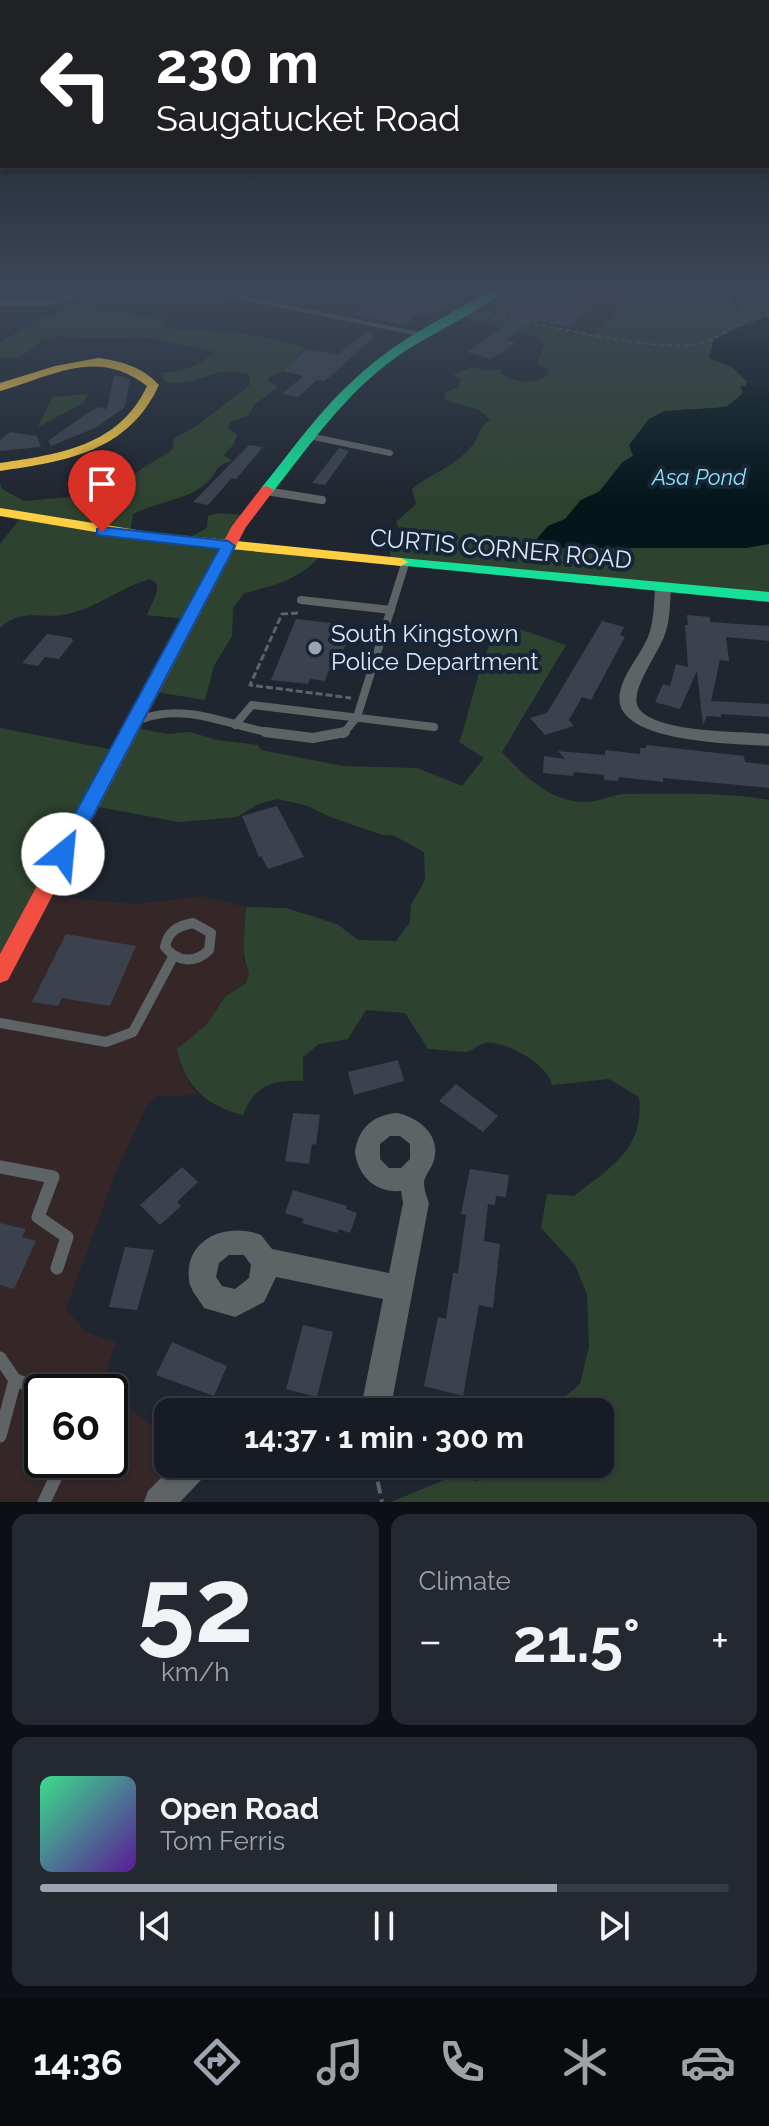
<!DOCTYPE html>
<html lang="en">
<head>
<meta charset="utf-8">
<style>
	:root { --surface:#171c24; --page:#242931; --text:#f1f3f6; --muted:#9ea1a6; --line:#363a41; --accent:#9ba4b0 }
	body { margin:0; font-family:Raleway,sans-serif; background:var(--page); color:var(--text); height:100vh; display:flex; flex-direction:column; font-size:30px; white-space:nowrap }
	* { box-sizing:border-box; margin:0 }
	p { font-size:26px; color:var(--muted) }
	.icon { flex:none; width:44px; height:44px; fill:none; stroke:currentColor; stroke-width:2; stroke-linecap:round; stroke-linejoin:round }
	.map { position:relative; height:1502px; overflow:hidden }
	.side { display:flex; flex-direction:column; gap:12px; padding:12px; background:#0d0f14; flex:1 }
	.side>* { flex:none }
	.hud { position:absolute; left:0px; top:0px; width:770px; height:168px; box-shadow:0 2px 6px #0004,0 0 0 2px var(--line); background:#202124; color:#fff; overflow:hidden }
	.speed { position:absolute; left:24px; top:1374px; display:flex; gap:16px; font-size:40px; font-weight:700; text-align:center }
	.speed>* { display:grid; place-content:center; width:104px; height:104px; border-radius:50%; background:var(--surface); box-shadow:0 2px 6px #0004,0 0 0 2px var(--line); line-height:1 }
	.speed .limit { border:4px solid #111; border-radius:12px; background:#fff; color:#111 }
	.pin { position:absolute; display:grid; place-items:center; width:68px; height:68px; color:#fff; margin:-82px -34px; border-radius:50% 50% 50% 0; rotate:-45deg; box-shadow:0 0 8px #0007 }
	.pin .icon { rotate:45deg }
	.me { position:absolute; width:88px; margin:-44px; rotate:28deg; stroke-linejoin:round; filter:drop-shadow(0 0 6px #0008) }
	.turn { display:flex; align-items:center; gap:28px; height:168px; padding:0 24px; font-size:36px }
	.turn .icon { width:104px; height:104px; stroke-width:2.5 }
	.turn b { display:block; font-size:56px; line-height:68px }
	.big { font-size:60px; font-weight:700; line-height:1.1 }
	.side .widget { flex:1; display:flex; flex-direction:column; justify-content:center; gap:12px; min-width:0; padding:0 28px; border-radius:16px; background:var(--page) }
	.side .dial { align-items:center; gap:0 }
	.dial b { font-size:104px; line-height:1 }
	.song { display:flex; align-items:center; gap:24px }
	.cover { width:96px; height:96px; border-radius:12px; background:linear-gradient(135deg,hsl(150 70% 55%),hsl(270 70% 35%)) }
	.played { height:8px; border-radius:4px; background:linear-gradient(90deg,var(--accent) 75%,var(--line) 75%) }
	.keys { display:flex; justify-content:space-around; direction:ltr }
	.heat { display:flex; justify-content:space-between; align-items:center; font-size:44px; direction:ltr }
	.side .tiles { flex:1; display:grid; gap:12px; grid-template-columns:1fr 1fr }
	.widget:last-child { grid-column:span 2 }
	.trip { position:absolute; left:154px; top:1398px; width:460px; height:80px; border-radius:16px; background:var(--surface); box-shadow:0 2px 6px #0004,0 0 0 2px var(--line); font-weight:700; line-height:80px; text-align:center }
	.tabs { display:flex; height:128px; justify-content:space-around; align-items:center; background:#090b0e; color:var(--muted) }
	.tabs .icon { width:56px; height:56px }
	.tabs .current { color:var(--accent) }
	.tabs b { font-size:36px; color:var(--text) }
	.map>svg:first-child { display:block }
	.commercial { fill:#352628 }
	.industrial { fill:#32291e }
	.green { fill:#2e432f }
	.water { fill:#03171b }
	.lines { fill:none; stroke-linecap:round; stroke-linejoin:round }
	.stream { stroke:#03171b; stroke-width:3 }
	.building { fill:#3b424d }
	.path-far2 { stroke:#5d6267; stroke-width:2; stroke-dasharray:5 3; stroke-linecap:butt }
	.path-far1 { stroke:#5d6267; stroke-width:3; stroke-dasharray:7 3; stroke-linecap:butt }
	.path { stroke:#5d6267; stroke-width:4; stroke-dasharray:12 6; stroke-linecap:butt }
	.lane-far3 { stroke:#5e6366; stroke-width:6 }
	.lane-far2 { stroke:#5e6366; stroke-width:8 }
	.lane-far1 { stroke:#5e6366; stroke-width:10 }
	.lane { stroke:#5e6366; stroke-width:13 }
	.street { fill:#5e6366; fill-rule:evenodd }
	.fast { fill:#16e098; fill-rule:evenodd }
	.slow { fill:#ffcf43; fill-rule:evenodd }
	.jam { fill:#f24e42; fill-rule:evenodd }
	.route { fill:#1a73e8; stroke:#114b97; stroke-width:2 }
	.poi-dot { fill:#9ba4b0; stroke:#172538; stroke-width:3 }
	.labels { text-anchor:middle; stroke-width:8; stroke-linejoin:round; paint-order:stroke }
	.far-water-label { font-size:22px; font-style:italic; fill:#89e4ed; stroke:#172538 }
	.street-label { font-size:24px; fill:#dee8f5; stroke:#172538 }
	.poi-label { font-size:24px; fill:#dee8f5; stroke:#172538; text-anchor:start }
</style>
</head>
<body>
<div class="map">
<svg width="769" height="1502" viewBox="0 0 769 1502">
	<rect width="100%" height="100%" fill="#1f2630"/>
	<path class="commercial" d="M38,895L135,904L203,896L246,907L243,960L249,973L246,983L225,997L207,1024L177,1049L190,1085L198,1094L174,1097L158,1095L147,1105L116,1172L66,1309L85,1332L116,1342L108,1365L110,1392H42V1460H110V1395L158,1429L168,1444V1464H183L162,1502H0V967Z"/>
	<path class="industrial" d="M498,290H617L633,296L594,334L465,310Z"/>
	<path class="green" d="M617,290H769V318L745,324L714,339L709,357L732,367L747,381C742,412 707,410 683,409L633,456L622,462L599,492L581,500L565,519L548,526L530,548H746L769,544V600L390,562V547L404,538L396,522L416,504L412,489C432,473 455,466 472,446C480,436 478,427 490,420C476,403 460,408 444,398L446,392L459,387L461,379L453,375L472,367L488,371L501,369V373C515,383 536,386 549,373L548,368L537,364L544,345L536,337L456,316L465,310L593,334L632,297Z
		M86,303L96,309L169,320L164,326C177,332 187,329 201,330C235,331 273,338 306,347L287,368L269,377L268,381L278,387L254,405L248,416L230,422L228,428L237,435L234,444L224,455L232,461C212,466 217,476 204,485C184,501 157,502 133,514L131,527L140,538L181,542L207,528L208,516L219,513L243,515L228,544L319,557C300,579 271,587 244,593L233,608L232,636L214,666L205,700L149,691L185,619L147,615L157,592V584L150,579C121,587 97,608 67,614C42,620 23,607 0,628V544L19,520L0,515V483L2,489L24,501L82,496L92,489L124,480L172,450L174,438L195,427L250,385L249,374C215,363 198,388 165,382L160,373C182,372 198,367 215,352L148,338L87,339L56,336L41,340L33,349L17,358L0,357V342L40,319Z
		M88,394L83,403L38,427L52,397Z
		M504,624L566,645L502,752C523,775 551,802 584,802C598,803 612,794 627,794C674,794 723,792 769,800V1502H391L459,1474L476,1481L503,1476L505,1464H600V1412H547L580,1384L589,1347L587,1294L575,1265L541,1228L547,1194L574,1196C610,1168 645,1149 639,1097L609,1079L552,1085C549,1066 513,1046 494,1043C481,1040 476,1050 465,1052C460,1052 435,1049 428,1049L405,1013L366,1010L348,1039L319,1044L303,1057V1081C273,1079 255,1085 243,1115C206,1106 185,1086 177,1049L207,1024L225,997L246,983L249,973C240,953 245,929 246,907L286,908L337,924L358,940L396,941L410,922L411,905L425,880L424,852L393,835H383L330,817L308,806L277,799L258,804L237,817L179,822L88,805L0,966V728L114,750L130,727L168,734L190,732L217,740L258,745L261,750L343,766L417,768L462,786L484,758L459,742C472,712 479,646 504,624Z"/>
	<path class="water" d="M765,317L769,318V544L746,548H529L548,526L565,519L581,500L599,492L623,462L633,456L629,445L649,419L664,411L726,407L743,393L740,386H746L747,381L732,367L709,358L714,340Z"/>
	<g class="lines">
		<path class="stream" d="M738,309L733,297L763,290"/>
	</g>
	<path class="building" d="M443,290L464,294L425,318L417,315L404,326L352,314L374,297L400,303L416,296L426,299Z
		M524,295L588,306L572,327L533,321L506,340L516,343L491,359L467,352L516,318L497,313Z
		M368,330L374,337L325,381L317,380L298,397L282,394L303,376L283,371L307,349L337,355Z
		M114,375L130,379L125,407L97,427L51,446L48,441L86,414L98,407L107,409Z
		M10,432L37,436L41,447L0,451V440Z
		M249,445L263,447L236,479L232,478L208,505L193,502Z
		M339,448L349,451L325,485L312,483Z
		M687,615L710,617V622L769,626V641L726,637L729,661L720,660L711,701L769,704V717L721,714V717L707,716L703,725L697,671L680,709L655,702L663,684L670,686L676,664L688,667L685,625H688Z
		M296,619L331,623L330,627L344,629L342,643H346L342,655L336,665L331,664L325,681L310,679L308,684L271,680Z
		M602,621L624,627L620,635L625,637L591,700L582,697L569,720L574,726L545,735L530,718L547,713Z
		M47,634L72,638L73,641L59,659L45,657L38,666L22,663Z
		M646,745L744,756L745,762L769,765V788L663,778V782L619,777L618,781L604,780V775L574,772L573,776L543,773L544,756L565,759L558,751L605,755V750L640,754V748H646Z
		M277,806L304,857L268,869L261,856L259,857L242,816Z
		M66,934L136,946L110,1006L62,998L58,1006L32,1002Z
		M398,1060L404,1081L354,1095L348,1072Z
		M456,1084L498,1116L483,1132L439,1101Z
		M293,1113L320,1115L316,1145L312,1144L309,1164L285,1161Z
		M182,1167L198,1182L177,1202L181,1206L160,1225L140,1205Z
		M470,1169L509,1175L506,1197L496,1196L495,1205L488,1204L484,1241L500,1244L493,1308L479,1305L463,1396L424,1386L438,1317L446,1319L453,1273H458L466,1215L461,1214Z
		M293,1190L347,1206L346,1209L357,1213L350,1233L339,1229L337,1233L302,1223L304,1219L285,1213Z
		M0,1223L26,1229L22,1237L36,1241L14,1289L0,1285Z
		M125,1247L154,1250L137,1310L109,1307Z
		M303,1325L333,1332L317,1397L286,1389Z
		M172,1342L227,1366L214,1396L156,1375Z"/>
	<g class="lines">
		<path class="path-far2" d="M487,313C531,322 663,355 701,343C727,335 740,318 769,315"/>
		<path class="path-far1" d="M298,613L282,614L250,685L351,698"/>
		<path class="path" d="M374,1464L382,1502"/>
		<path class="lane-far3" d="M0,296L4,303L51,302L97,290
			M309,436L390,453"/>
		<path class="lane-far2" d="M266,491L322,500
			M301,600L391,610
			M142,719C187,702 232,727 276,734
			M235,725L252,705L434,727
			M343,734L357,717L405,564"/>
		<path class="lane-far1" d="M265,732L313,738L345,732
			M193,923L211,933L209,950C195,964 177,962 165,947C168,931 178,926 193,923Z
			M0,1023L106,1042L133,1032L173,957"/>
		<path class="lane" d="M0,1167L53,1177L38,1217L67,1237L57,1268
			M0,1358L15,1380L0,1436
			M15,1380L50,1392
			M44,1502L64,1460"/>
		<path class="street" d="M194,290H214L429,334L424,337Z
			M663,583L671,588C670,605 670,622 664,637C657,653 647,667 641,682C637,691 633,703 641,711C662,733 739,731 769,734V746C737,743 609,744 620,692C624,672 640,656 648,637C654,622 654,604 655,588Z
			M398,1113C419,1118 441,1135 434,1160C432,1168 424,1176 424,1183C424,1190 427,1197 429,1203L390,1412H360L383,1299L276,1277L264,1302L235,1317L204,1308C199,1299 190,1290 189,1280C184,1237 229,1222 261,1235L272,1249L389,1273L403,1203L401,1191C375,1193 358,1176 355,1152C358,1128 374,1114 398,1113ZM390,1136H400L410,1144V1159L401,1168H389L380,1159V1144ZM229,1255H244L251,1265L249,1278L235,1289L222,1286L216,1277L219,1263Z
			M175,1464H219L215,1475L201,1480L180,1502H144L148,1491Z"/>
		<path class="fast" d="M492,290H504C475,316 428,334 395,358C345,394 310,445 272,493H262V487C293,449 321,408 358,376C397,340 446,316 492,290Z
			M401,558L769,592V602L396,565V559Z"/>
		<path class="slow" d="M98,358C122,361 142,367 159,385C128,452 67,461 0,471V463C60,454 119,446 147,386C97,347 53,376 0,391V383L55,366Z
			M0,508L149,532L401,558L408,562L401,566L149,541L0,516Z"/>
		<path class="jam" d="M267,486L274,490L246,527L8,980L0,983V954L232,526L262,487Z"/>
	</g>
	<linearGradient id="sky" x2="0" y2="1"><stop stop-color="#11151a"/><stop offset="0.58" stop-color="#3c4759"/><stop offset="1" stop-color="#3c4759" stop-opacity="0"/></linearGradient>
	<rect width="769" height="500" fill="url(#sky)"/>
	<path class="route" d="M102,527L228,541L235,546L73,854L70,859H56L53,854L219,549L97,535V529Z"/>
	<circle class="poi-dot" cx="315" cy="648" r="8"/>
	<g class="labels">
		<g class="far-water-label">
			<text x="699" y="485">Asa Pond</text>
		</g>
		<g class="street-label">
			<text transform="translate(501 549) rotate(5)" y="8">CURTIS CORNER ROAD</text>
		</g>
		<g class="poi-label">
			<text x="331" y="642">South Kingstown<tspan x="331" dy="28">Police Department</tspan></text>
		</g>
	</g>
</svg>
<div class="speed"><div class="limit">60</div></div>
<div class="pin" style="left:102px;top:532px;background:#d93025"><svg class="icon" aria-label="arrive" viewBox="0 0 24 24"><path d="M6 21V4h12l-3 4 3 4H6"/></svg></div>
<svg class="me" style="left:63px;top:854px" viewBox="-20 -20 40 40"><circle r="19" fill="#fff"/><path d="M0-13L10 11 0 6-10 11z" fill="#1a73e8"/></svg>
<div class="trip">14:37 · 1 min · 300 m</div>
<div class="hud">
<div class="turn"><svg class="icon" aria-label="left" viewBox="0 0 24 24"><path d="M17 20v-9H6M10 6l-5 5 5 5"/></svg><div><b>230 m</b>Saugatucket Road</div></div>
</div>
</div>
<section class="side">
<div class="tiles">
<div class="widget dial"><b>52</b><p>km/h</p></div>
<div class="widget"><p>Climate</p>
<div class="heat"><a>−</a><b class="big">21.5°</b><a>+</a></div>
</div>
<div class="widget">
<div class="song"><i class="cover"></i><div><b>Open Road</b><p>Tom Ferris</p></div></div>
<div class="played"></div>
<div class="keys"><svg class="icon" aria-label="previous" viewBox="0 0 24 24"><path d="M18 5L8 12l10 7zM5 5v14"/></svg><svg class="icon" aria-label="pause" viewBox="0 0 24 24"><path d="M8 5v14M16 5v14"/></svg><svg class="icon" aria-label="next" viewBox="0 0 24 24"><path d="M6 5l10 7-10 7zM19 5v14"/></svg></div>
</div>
</div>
</section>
<nav class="tabs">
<b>14:36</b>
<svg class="icon current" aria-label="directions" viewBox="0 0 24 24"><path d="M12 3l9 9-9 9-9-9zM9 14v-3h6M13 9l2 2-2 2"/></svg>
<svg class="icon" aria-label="music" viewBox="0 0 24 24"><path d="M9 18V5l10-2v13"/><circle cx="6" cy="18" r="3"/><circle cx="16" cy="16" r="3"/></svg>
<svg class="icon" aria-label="phone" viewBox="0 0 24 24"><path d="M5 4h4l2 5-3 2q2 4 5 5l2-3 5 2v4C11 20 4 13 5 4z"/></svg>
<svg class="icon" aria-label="climate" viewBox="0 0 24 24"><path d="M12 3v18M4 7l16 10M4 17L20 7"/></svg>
<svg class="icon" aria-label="car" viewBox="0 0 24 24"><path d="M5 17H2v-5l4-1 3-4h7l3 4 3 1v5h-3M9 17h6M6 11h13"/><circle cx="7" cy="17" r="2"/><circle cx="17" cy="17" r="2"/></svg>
</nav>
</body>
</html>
